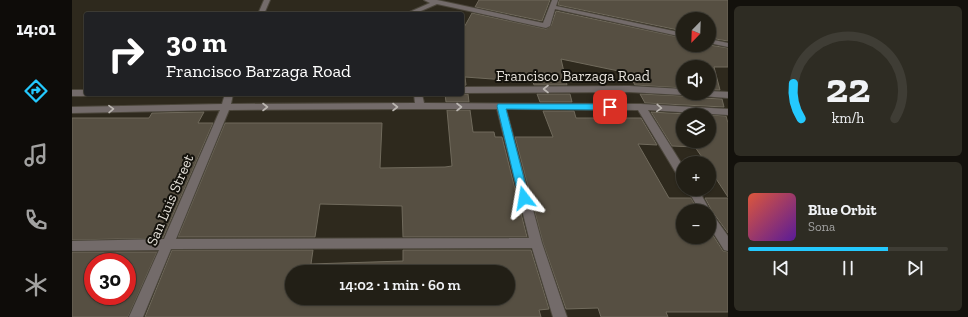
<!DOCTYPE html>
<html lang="en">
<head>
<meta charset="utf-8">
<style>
	:root { --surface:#221f16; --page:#2e2c23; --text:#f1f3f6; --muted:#a2a2a1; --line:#3f3d35; --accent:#24c9fe }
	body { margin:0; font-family:"Zilla Slab",serif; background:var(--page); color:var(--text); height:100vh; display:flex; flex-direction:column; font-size:15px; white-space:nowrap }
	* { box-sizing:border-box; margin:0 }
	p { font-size:13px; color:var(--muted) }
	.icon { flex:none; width:22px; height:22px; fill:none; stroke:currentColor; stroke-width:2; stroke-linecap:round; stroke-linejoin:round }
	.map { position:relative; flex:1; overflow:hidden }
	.drawer { display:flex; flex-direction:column; gap:6px; padding:6px; background:#13110c; width:240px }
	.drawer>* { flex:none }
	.guide { position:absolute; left:12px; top:12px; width:380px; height:84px; border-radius:4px; box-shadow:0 1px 3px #0004,0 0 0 1px var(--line); background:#202124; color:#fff; overflow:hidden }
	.needle { width:26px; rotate:203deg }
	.tools { position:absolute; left:604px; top:12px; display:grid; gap:8px }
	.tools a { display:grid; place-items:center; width:40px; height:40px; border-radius:50%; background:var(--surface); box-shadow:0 1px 3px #0004,0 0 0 1px var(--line); font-size:20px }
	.speed { position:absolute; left:12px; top:253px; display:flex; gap:8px; font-size:20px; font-weight:700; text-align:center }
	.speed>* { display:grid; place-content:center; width:52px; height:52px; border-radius:50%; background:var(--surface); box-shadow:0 1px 3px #0004,0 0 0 1px var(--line); line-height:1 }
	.speed .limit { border:6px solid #d22; background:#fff; color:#111 }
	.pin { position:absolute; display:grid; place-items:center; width:34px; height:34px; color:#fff; margin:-17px; border-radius:8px; box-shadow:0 2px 6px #0006 }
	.me { position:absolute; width:44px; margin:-22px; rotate:346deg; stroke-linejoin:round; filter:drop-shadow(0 0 3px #0008) }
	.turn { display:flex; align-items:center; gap:14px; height:84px; padding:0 16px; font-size:18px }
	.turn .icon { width:52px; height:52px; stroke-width:2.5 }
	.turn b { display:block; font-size:28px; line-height:34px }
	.drawer .card { flex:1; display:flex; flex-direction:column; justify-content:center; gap:6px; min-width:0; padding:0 14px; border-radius:6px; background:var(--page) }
	.drawer .dial { align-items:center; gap:0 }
	.dial svg { height:104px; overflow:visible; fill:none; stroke:var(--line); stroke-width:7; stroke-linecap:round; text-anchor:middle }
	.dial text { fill:var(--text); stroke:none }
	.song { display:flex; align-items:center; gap:12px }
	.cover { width:48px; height:48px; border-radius:6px; background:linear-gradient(135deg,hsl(10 70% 55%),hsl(270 70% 35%)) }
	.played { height:4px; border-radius:2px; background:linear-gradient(90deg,var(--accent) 70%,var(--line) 70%) }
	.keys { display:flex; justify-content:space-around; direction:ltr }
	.trip { position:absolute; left:213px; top:265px; width:230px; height:40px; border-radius:20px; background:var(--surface); box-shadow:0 1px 3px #0004,0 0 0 1px var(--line); font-weight:600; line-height:40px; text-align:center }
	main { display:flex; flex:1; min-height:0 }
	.menu { display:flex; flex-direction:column; width:72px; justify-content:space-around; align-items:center; background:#0e0c09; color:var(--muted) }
	.menu .icon { width:28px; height:28px }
	.menu .current { color:var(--accent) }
	.menu b { font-size:18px; color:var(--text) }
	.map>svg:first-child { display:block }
	.building { fill:#564f42; stroke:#706a5c; fill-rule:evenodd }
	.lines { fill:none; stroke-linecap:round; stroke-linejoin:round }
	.minor-casing { stroke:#4b463b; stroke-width:2 }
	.minor { fill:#736b6a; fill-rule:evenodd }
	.oneway { stroke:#bcb7b2 }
	.route { fill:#24c9fe; stroke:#1783a5 }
	.labels { text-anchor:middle; stroke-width:4; stroke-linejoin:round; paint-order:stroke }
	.street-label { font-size:15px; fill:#e4e0d9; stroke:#14120c }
</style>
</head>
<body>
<main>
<nav class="menu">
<b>14:01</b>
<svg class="icon current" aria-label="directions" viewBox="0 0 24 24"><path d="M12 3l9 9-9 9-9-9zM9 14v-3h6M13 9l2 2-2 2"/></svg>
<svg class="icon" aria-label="music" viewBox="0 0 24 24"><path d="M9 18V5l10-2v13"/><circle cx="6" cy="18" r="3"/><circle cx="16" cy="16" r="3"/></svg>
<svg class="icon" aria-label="phone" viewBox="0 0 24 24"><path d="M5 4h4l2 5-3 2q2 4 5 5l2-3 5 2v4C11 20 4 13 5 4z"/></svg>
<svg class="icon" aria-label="climate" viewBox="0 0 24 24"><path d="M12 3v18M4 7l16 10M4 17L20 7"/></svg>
</nav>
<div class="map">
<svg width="656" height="317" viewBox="0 0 656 317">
	<rect width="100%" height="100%" fill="#2e291d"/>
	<path class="building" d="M407,0H478L470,21L403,7Z
		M487,0H656V41L637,38V19H611V31L486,5Z
		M484,11L611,38V45H637L656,48V67H642L648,90H637V67H611V88L563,85L556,73L489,59L495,85H462L461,82L393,77L394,85L390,86V31L400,13L474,29L479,26Z
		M616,93H624L629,98L650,99L652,107L573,103L568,94L611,96Z
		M373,94H396L397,102H374Z
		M465,94H498L500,102H468Z
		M375,110H398L401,132H422L423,137H430L455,237H331L330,206L248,204L243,237H106L153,123H310L308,168L373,167L380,166Z
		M471,111H502L504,118H569L585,145L566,144L597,198H619L626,211H611V237H637V229L651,251L656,252V312H594L596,317H529L526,308L494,309L471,243L443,137H481Z
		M132,112L126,123H141L91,238L0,240V118H77L80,113Z
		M579,112L632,115H611V141H637V115L654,116L656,123V197L637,168V163H634L623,147L600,146Z
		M633,198H656V233L640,211Z
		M100,250H241L239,264L331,261V250H459L477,309L467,310L469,317H73ZM220,272H436V298H220Z
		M85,252L56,317H0V252ZM21,262H55V296H21Z"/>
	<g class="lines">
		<g class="minor-casing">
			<path id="minor" d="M192,0H198L192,14H186Z
				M352,0H365L471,23L480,0H486L484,6L611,33V37L483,9L478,26L474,28L365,4L342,14H333L358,3Z
				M637,39L656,43V47L637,43Z
				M557,86L611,89V93H615L611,95L557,92L390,93V87Z
				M0,90H14V94H18L14,96H0Z
				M637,91L656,92V98L629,96L625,93H637Z
				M153,94H161L159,104L343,103L342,94H350L352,103L569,104L656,109V115L576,110L611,166V179L607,178L566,110L434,109L470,243L495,317H481L460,248L99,249L71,317H57L87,250L0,251V241L92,239L148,110L0,113V107L150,104ZM345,109H425L457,238L104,239L157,110Z
				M615,189H626L639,212L656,236V251L652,250L637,226V211H628Z"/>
		</g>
		<use href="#minor" class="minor"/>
	</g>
	<defs><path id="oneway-chevron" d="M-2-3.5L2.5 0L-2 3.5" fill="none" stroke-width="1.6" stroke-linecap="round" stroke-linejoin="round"/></defs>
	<g class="oneway">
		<use href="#oneway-chevron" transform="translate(474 89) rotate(180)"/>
		<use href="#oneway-chevron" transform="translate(193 107)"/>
		<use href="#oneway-chevron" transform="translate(323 107)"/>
		<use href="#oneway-chevron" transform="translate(387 107)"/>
		<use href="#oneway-chevron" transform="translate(587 108) rotate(3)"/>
		<use href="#oneway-chevron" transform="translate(39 109) rotate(-1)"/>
	</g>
	<path class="route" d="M426,104H538L542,107L538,110L434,109L457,198L456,201L452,202L449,201L447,198L425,106Z"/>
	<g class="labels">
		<g class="street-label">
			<text x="501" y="81">Francisco Barzaga Road</text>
			<text transform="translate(98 200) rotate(-67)" y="5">San Luis Street</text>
		</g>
	</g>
</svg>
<div class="tools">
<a><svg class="needle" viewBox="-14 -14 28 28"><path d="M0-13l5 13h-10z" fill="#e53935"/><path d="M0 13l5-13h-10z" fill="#a2a2a1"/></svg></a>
<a><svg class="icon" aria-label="sound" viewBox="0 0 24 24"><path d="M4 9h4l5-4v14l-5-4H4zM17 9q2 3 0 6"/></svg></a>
<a><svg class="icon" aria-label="layers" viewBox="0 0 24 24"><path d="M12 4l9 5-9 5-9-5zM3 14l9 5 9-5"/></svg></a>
<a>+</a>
<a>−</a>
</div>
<div class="speed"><div class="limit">30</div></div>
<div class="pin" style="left:538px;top:107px;background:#d93025"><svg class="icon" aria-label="arrive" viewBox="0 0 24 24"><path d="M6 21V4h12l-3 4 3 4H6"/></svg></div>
<svg class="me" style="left:452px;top:198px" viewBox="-20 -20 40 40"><path d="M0-17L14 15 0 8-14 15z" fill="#24c9fe" stroke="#fff" stroke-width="4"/></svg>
<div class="trip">14:02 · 1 min · 60 m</div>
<div class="guide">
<div class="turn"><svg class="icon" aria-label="right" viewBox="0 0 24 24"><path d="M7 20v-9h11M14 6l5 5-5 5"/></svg><div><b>30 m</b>Francisco Barzaga Road</div></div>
</div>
</div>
<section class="drawer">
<div class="card dial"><svg viewBox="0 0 100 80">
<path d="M14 69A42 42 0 1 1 86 69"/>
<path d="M14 69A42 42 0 0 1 8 42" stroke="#24c9fe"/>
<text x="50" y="56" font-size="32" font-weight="700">22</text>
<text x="50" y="72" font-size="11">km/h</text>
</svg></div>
<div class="card">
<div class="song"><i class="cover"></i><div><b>Blue Orbit</b><p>Sona</p></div></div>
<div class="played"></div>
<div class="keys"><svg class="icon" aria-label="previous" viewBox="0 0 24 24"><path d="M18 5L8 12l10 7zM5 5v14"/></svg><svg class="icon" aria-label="pause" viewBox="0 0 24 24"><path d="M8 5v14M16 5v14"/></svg><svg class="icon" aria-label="next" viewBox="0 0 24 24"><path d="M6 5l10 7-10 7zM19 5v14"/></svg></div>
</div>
</section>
</main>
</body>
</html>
